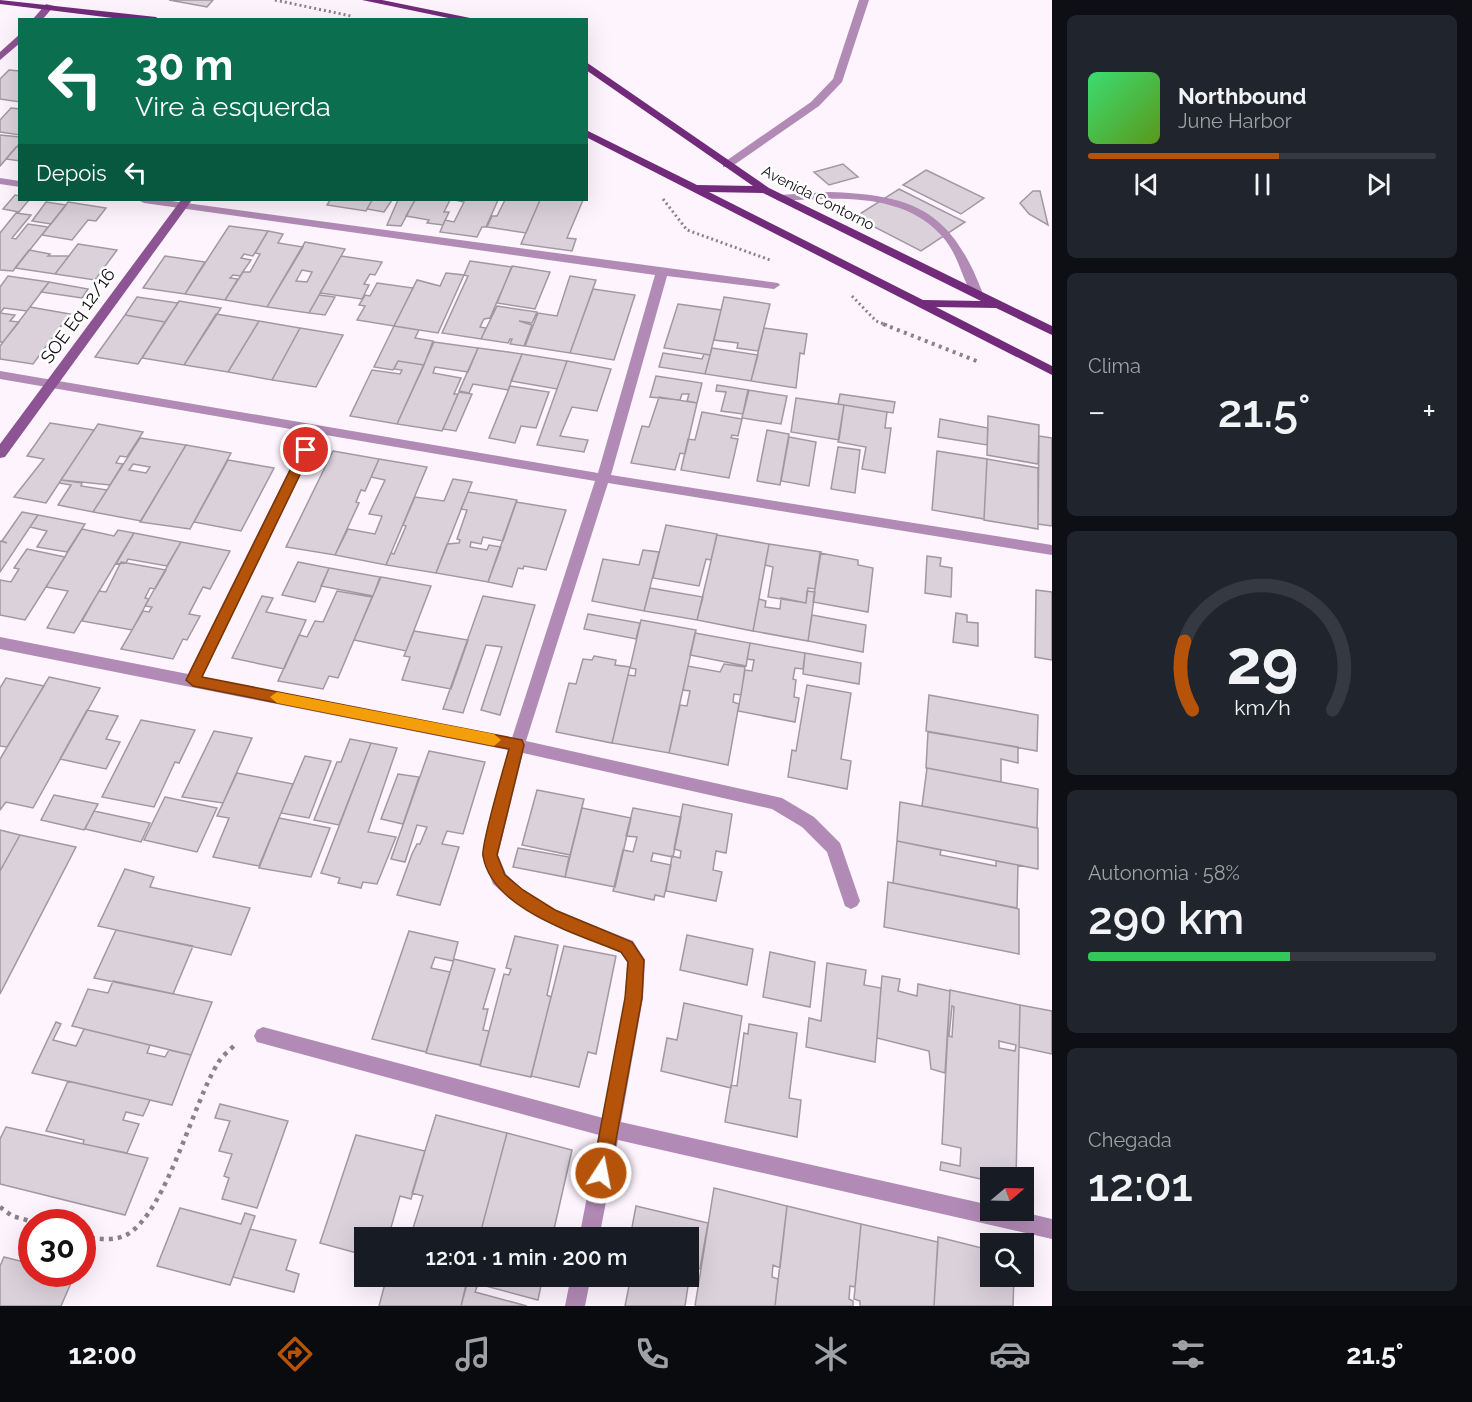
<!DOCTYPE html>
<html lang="pt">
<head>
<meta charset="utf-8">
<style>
	:root { --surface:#171b24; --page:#20242c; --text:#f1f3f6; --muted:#9ea1a6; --line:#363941; --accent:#b45309 }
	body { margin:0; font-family:Raleway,sans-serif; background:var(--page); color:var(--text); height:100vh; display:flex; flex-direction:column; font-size:22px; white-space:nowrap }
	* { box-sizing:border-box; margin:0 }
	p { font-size:20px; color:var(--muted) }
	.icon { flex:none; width:33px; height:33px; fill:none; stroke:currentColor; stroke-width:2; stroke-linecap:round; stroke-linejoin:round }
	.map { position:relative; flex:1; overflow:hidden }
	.sheet { display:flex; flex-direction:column; gap:15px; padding:15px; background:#0d0f14; width:420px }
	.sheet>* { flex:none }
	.hud { position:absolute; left:18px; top:18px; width:570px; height:183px; border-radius:0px; box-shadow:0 6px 24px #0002; background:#0b6e4f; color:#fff; overflow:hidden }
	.needle { width:39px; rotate:71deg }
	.buttons { position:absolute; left:980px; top:1167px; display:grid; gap:12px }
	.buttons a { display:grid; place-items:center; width:54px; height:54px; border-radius:0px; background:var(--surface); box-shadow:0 6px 24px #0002; font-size:30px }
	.speed { position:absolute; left:18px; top:1209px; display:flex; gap:12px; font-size:30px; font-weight:700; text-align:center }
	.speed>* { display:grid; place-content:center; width:78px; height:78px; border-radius:50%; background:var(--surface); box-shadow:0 6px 24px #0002; line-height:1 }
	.speed .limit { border:9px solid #d22; background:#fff; color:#111 }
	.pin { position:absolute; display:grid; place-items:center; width:51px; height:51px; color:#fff; margin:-26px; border:3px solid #fff; border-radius:50%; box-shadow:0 2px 6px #0007 }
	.me { position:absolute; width:66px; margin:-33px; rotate:11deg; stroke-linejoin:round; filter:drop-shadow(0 0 4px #0008) }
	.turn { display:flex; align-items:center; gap:21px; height:126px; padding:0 18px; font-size:27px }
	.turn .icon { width:78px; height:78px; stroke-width:2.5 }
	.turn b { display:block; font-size:42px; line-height:51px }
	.then { display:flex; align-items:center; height:57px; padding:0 18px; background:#0003; gap:12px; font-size:22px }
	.big { font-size:45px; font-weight:600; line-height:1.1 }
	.sheet .widget { flex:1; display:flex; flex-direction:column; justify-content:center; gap:9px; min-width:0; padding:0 21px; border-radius:9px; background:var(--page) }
	.sheet .dial { align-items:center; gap:0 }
	.dial svg { height:156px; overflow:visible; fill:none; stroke:var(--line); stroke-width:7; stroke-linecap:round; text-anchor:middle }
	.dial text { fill:var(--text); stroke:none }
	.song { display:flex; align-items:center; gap:18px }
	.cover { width:72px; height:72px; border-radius:9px; background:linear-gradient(135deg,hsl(140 70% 55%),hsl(90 70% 35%)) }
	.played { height:6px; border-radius:3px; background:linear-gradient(90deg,var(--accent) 55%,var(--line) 55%) }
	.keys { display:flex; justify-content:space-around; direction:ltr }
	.heat { display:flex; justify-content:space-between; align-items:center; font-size:33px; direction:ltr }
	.charge { height:9px; border-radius:4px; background:linear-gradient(90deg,#34c759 58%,var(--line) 0) }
	.trip { position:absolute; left:354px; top:1227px; width:345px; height:60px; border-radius:0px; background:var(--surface); box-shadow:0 6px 24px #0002; font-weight:600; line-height:60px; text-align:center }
	.tab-bar { display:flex; height:96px; justify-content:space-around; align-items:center; background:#090b0e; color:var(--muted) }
	.tab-bar .icon { width:42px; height:42px }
	.tab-bar .current { color:var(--accent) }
	.tab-bar b { font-size:27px; color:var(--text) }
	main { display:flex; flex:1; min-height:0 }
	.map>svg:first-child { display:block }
	.building { fill:#dad1db; stroke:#a198a1; stroke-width:1.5; fill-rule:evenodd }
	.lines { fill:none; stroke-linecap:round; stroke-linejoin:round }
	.path-far2 { stroke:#888289; stroke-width:3; stroke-dasharray:2 3; stroke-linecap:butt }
	.path-far1 { stroke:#888289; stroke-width:4; stroke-dasharray:3 4.5; stroke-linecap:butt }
	.path { stroke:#888289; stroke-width:4.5; stroke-dasharray:4 5; stroke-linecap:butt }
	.lane { fill:#b18ab5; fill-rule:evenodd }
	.street { fill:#b18ab5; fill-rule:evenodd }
	.secondary { fill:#8d5493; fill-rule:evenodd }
	.primary { fill:#722b7a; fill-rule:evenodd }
	.route { fill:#b45309; stroke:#753606; stroke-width:1.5 }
	.slow { fill:#f59e0b }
	.labels { text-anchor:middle; stroke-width:5; stroke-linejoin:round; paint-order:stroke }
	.far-street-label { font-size:15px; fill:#130f13; stroke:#fff }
	.street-label { font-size:18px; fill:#130f13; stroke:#fff }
</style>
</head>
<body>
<main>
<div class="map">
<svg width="1052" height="1306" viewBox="0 0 1052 1306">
	<rect width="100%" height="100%" fill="#fdf4fe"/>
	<path class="building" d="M169,0H213L207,7Z
		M9,70L20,71V102L0,99V79Z
		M11,108L20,109V135L0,132V120Z
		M0,135L20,137V143L0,166Z
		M16,147H20V161L6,159Z
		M843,164L858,177L829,185L814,172Z
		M926,170L984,198L961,214L903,185Z
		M899,189L965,222L921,251L855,217Z
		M1033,191H1040L1048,225L1029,214L1020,203Z
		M15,195L20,196V200H29L19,212L3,209Z
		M330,200H372L366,211L327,205Z
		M372,200H392L384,212L367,209Z
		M398,200H415L401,226L387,225Z
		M415,200H450L444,212H449L443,225L427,223L429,220L406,216Z
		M455,200H498L486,227H482L477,237L440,232L445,220L454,222L464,202Z
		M505,200H540L526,233L487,227L492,216H497Z
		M540,200H583L567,238L576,239L572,251L521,244Z
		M46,202L66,205L51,224L32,221Z
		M68,202L106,208L96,221L88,220L72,240L42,235Z
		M16,213L31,215L12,238L16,239L28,224L48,227L13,271L0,270V233Z
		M229,226L268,231L253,256L244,254L241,258L251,260L240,276L233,275L230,278L238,279L225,300L185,294Z
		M268,231L283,234L278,243L303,247L267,307L225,300L243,272H250L260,254L255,253Z
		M305,242L345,249L309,313L267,307ZM302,270L312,272L307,282L296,281Z
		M78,244L117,250L95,280L55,274Z
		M29,250L50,254L48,256H69L55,274L15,268Z
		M165,256L205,262L185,294L143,288Z
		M341,256L382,262L375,275L370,274L364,284L369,285L362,299L320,293Z
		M470,261L512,267L490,318L484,319L480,327L486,328L481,339L442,333L468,276L464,275Z
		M512,266L550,272L535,309L497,303Z
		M446,273L464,275L438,333L394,326L417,280L440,286Z
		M8,276L49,282L27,311L4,308L0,313V287Z
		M570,276L596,280L570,353L525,346L538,313L557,316Z
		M49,282L88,289L82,298L41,292Z
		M377,283L413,288L394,326L357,320L365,306L359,305L365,295L370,296Z
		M593,289L635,295L614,360L570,353Z
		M319,295L335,297L325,315L309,313Z
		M137,297L178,303L165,322L125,315Z
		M724,297L770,304L758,351L737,348L738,343L714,340Z
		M179,301L221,308L184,365L142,358Z
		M678,304L721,310L710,355L664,348Z
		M497,306L537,312L532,323L519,321L532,325L524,346L510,344L512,339H510L508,343L481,339Z
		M30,307L70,314L33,364L0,359V346Z
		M0,313L15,315L10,321L19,322L3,342H0Z
		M216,314L259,321L228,372L184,365Z
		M125,315L165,322L138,364L95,357Z
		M259,321L300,328L272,380L228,372Z
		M394,326L419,330L415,338L433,341L424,365L398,361L393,370L374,367Z
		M300,328L343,335L316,387L272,380Z
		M764,328L807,334L804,354L800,353L796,388L751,381Z
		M434,342L478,348L468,372L435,367L433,373L461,378L454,394H458L442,431L397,424Z
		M478,348L522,354L508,390L473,384L469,393L459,391Z
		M712,348L758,355L751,381L705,374Z
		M663,353L702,359L704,354L710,355L705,374L659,367Z
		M522,354L567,361L557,389L511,381Z
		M398,361L424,365L397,424L350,416L372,370L400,374L402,370L394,369Z
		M567,361L611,369L597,411L572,407L560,436L588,440L584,452L537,445Z
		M656,376L702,383L697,403L687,401L689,394H682L680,400L650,397Z
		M717,385L749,390L743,414L721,411L726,392L716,391Z
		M510,386L549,392L536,428L521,426L515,443L489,438Z
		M748,390L787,396L781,424L742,418Z
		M459,392L472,394L456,431L443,429Z
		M840,394L895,402L893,413L838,404Z
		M659,397L697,403L685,454L680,453L675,470L631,463L642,426L649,427Z
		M796,398L844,405L839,440L791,432Z
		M844,405L887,412L885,428H891L885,473L862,469L866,447L838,442Z
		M702,412L742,419L738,436L732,435L731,438L738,439L729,478L681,470L688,439L695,440Z
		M988,416L1039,425L1038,464L987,455Z
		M940,419L988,428L987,445L938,437Z
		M50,423L94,430L46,503L14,497L44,459L27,456Z
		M98,424L143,432L127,457L120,456L116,463L123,464L110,485L61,480Z
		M767,430L789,434L780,485L757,481Z
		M1039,436L1052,438V526L1038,524Z
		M789,437L816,442L809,486L781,481Z
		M140,438L186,445L141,521L93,512ZM133,464L150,467L146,473L129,470Z
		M186,445L231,453L190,529L140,522Z
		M838,447L860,450L855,493L831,489Z
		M333,451L379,459L365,491L361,490L356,502L359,503L335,555L286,547Z
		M937,451L987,459L984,519L932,510Z
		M379,459L427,467L386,565L335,555L348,529L375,534L382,516L369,514L385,480L371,477Z
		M987,459L1038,468V529L984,520Z
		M228,460L274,468L241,531L194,522Z
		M453,479L472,482L436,573L386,565L391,553L394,554L406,526L403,525L415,497L444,501Z
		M61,480L82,483L81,486L107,490L93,512L58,505L71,485L59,483Z
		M468,492L517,500L503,541L483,537L481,544L471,542L470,547L487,550L489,545L501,547L488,582L436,573L447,544L459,543L460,540L457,539L467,510L461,509Z
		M516,502L566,510L546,570L524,566L523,569L518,568L512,587L488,582Z
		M22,512L38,515L0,572V541L7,543L2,541Z
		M38,515L85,524L67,552L37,547L47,531L30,527Z
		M666,525L717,534L711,560L706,559L699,586L653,578Z
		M82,529L114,536L118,530L134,533L74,633L47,628L68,591L46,587Z
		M134,533L181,542L167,566L128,559L126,563L116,564Z
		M717,535L769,544L753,631L697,620Z
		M181,542L230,551L210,589L203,587L189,614L200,616L187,640L183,639L173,659L121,649L143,611L149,612L152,607L145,606Z
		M769,544L821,552L815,589L808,588L806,603L768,597L773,567L765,565Z
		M27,549L65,557L25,620L0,615V580L11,582L19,569L14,568Z
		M643,550L659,552L644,611L592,601L603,559L639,565Z
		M820,553L858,560V565L873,568L868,612L813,602Z
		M927,556L941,558L940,566L952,568L951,597L925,593Z
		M121,562L166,570L155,589L150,588L145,598L149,599L132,630L82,621L99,591L106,592Z
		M298,562L329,568L315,602L282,595Z
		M329,568L380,577L373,596L321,586Z
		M381,577L431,586L406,651L354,640Z
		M650,588L703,597L697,620L644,611Z
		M1036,590L1052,592V660L1035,657Z
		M337,591L372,597L338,678L329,676L323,689L278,681L299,635L307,637L315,621L323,622Z
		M807,591L815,592L808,641L753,631L759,599L766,601L765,607L780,609L781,598L806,603Z
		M262,596L273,598L266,612L306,620L284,669L232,658Z
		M483,596L535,605L500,715L481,710L502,647L486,645L463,713L443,709Z
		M956,613L967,615V622L978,623V646L953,642Z
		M588,614L640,623L636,639L584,629Z
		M812,615L866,625L863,652L808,641Z
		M641,620L696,630L669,753L612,743L628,675L635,676L636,669L630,668Z
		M414,631L468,640L451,689L402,680L410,657L404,656Z
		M695,633L750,643L746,666L690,655Z
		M750,643L805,653L803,669L795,668L793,679L796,680L794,697L799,698L795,722L738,711L745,670L752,671L754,660L747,659Z
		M805,653L861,663L859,684L803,674Z
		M594,656L616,660L615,665L630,667L612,743L556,732L569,683L576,684L583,659L592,660Z
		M724,664L745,667L741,695L734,694L733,702L739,704L728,765L669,753L680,705L687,706L690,691L683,690L688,666L720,672Z
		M49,677L100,688L33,808L6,802L0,810V759Z
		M6,678L44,686L7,747L0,746V688Z
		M807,685L851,693L841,759L851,761L847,789L788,777L792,750L796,751Z
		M929,695L1038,715L1037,751L926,731Z
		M87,710L118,716L106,739L120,742L106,769L60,759Z
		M141,720L195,730L179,763L175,762L154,807L102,797Z
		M214,731L252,738L223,803L182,797Z
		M928,732L1018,747V763L1001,759V782L926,768Z
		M350,739L371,743L339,825L314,820L337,762H341Z
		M371,743L397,748L368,832L396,837L377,884L363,882L361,888L338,883L340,878L321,873Z
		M429,751L485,762L463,834L447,831L442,844L459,847L440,905L397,895L412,854L417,844H420L427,827L417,825L405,862L391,859Z
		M305,756L331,761L309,818L281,813Z
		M927,768L1038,789L1037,828L922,806Z
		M237,773L293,784L259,866L213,857L229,818L217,816Z
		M398,774L419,777L403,824L381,819Z
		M537,790L584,799L570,855L522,845Z
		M54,795L98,804L84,830L41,820Z
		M165,797L217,808L197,852L144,840Z
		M900,802L1038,828V869L897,841Z
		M683,804L732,814L726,853L716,851L713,870L722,872L716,901L666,891L672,856L680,858L681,851L674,849Z
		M582,808L631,818L615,887L565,877Z
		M633,808L681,817L673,857L653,853L651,861L671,865L664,897L655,895L654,900L613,891L623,850L633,852L637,837L626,836Z
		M94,811L150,823L141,842L85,829Z
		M279,818L330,828L311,877L259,868Z
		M0,830L20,835L0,871Z
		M20,835L76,847L0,994V871Z
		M897,841L941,850L940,855L996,866V861L1018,865L1017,908L893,883Z
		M518,848L569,857L565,877L513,867Z
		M125,869L154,877L150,887L250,908L231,955L98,926Z
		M888,882L1019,909V954L884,927Z
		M116,930L193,946L173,994L94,978Z
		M409,931L458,942L453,961L435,957L431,968L450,972L426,1052L372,1039Z
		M687,935L753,949L747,985L680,970Z
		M515,936L558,945L547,995L551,997L531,1077L480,1066L504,974L509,975L511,969L506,968Z
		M564,946L616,956L596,1054L588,1052L579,1087L531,1076Z
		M770,952L815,962L810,1007L763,997Z
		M454,959L495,969L483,1009H488L483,1030L489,1031L480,1065L426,1053Z
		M827,963L866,970L864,985L881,988L875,1062L806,1047L809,1018L821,1021Z
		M882,976L900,979L898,991L917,996L918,984L950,991L945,1073L931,1069L929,1051L877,1038Z
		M113,981L212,1002L191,1055L72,1026L88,989L108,993Z
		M950,990L1020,1005L1016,1178H990V1181L940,1170L941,1162L960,1166L961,1148L942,1144ZM952,1006L954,1007L952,1037L949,1036ZM999,1041L1016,1045L1015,1051L999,1048Z
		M684,1003L742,1016L731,1088L661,1071L667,1038L677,1040Z
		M1020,1005L1052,1011V1054L1019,1047Z
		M56,1022L61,1024L53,1040L76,1046L84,1029L150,1045L147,1053L165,1057L169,1050L191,1055L172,1105L32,1073Z
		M749,1024L797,1033L789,1098L801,1100L797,1137L725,1122L731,1085L737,1086L744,1033L748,1034Z
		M68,1081L150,1100L143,1116L126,1112L123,1120L139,1124L127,1153L83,1144L84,1140L46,1131Z
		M220,1104L288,1121L257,1208L222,1199L229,1178L224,1176L232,1154L219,1151L230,1121L215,1118Z
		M436,1115L507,1133L479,1238H410L423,1196L412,1193Z
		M6,1127L148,1158L125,1215L0,1184V1139Z
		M507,1133L572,1150L552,1238H479Z
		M356,1135L425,1151L411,1199L400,1196L388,1238H364V1255L320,1243Z
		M714,1188L787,1206L780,1268L773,1265L772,1277L778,1279L775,1306H695Z
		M636,1206L708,1223L700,1269L691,1266L685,1306H625L631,1276H688V1238H630Z
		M787,1206L861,1224L855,1287L850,1286L849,1299L853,1301V1306H775Z
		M180,1208L241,1224L245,1213L255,1216L230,1285L157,1266Z
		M861,1224L938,1242L934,1306H860V1301L854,1299Z
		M250,1229L296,1240L286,1270L299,1274L294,1292L233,1277Z
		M938,1237L990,1250V1276H1014L1013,1306H934Z
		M4,1257L32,1264V1274L74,1276L61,1306H0V1266Z
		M387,1276H468L461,1306H379Z
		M468,1276H543L538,1300L467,1281Z
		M467,1284L477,1287L475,1292L527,1306H461Z"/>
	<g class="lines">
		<path class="path-far2" d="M275,0L351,16
			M663,199L687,230L770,260
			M852,296L876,321L887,325"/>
		<path class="path-far1" d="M883,324L979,362"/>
		<path class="path" d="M0,1207L12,1216L34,1222
			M82,1236C96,1239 115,1242 128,1234C167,1210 193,1103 218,1063C222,1056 231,1049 237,1043"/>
		<path class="lane" d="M859,0H869L842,82L819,106L731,167H723V163L811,102L833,79Z
			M830,192C916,195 952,212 983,294L981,297H973C961,276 958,253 941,235C901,191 833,198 779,201L774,198L779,195Z"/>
		<path class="street" d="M0,178L20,181V187L0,184Z
			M138,200H164L778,283L780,285L774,289L667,276L611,475L1052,545V555L608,483L526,741L782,798L814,817L840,843L860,901L857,906L851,909L845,906L827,852L802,827L772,809L523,753L498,855L506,874L523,890L556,910L633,941L645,960L643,998L621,1122L990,1205V1210H1014L1052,1219V1239L618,1140L599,1238H579L599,1135L257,1042L254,1036L257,1030L263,1027L603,1118L625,998L627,962L621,953L544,920L511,900L493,884L482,855L508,750L0,649V637L188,674L308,432L0,379V371L598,473L655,275L144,203ZM320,434L595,481L512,738L202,677Z
			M571,1276H591L585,1306H565Z"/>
		<path class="secondary" d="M46,4L54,6L42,20H32Z
			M20,34V43L0,60V52Z
			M181,200H192L5,457L0,458V444Z"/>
		<path class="primary" d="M0,0L156,17L160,20H129L0,4Z
			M362,0H382L480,20H458Z
			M586,62L769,188L1052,326V335L996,308L936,307L1052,366V375L586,137V130L697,185L753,186L586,70ZM709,192L763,193L981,301L923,300Z"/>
	</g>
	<path class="route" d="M306,446L312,450L202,677L522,740L524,745L497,855L505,875L523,890L555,910L632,942L644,960L642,998L610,1173L608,1179L601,1181L595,1179L592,1173L625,998L628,962L621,952C578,934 492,910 483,856C481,844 504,767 509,749L193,686L186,680L300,450Z"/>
	<path class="slow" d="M277,692L494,734L501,740L494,746L277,703L270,697Z"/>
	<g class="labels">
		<g class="far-street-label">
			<text transform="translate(818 198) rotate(27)" y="5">Avenida Contorno</text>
		</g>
		<g class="street-label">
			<text transform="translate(78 316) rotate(-54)" y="6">SOE Eq 12/16</text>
		</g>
	</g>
</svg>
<div class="buttons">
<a><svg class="needle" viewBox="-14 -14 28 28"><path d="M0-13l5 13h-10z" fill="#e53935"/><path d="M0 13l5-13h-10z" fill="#9ea1a6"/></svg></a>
<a><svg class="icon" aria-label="search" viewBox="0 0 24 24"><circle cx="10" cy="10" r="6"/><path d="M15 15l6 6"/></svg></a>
</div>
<div class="speed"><div class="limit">30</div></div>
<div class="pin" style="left:306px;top:450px;background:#d93025"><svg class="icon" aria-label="arrive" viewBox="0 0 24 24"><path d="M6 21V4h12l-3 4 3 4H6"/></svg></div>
<svg class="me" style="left:601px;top:1173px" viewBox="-20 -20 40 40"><circle r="17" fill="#b45309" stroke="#fff" stroke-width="3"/><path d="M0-11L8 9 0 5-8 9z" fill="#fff"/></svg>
<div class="trip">12:01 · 1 min · 200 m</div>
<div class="hud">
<div class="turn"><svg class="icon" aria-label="left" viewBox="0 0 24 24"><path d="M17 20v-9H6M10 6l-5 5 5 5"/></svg><div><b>30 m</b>Vire à esquerda</div></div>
<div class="then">Depois<svg class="icon" aria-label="left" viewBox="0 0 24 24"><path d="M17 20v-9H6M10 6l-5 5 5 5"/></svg></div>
</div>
</div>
<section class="sheet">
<div class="widget">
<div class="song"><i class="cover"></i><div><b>Northbound</b><p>June Harbor</p></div></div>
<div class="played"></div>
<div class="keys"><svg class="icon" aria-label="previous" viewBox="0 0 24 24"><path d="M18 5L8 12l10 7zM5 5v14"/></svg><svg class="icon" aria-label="pause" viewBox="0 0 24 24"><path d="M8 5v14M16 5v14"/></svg><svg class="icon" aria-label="next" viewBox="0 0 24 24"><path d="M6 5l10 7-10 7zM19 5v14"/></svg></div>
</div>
<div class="widget"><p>Clima</p>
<div class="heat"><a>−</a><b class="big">21.5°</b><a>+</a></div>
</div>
<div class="widget dial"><svg viewBox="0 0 100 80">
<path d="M14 69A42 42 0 1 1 86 69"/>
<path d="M14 69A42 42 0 0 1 10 34" stroke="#b45309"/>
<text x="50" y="56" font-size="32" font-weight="700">29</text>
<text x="50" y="72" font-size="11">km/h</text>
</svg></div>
<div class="widget"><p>Autonomia · 58%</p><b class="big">290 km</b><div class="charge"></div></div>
<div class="widget"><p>Chegada</p><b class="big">12:01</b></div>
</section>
</main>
<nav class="tab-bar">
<b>12:00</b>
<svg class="icon current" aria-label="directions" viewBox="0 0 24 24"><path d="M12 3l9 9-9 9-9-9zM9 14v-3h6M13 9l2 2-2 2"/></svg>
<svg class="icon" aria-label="music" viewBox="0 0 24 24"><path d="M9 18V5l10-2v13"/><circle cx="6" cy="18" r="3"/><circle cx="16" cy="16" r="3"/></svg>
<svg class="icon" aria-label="phone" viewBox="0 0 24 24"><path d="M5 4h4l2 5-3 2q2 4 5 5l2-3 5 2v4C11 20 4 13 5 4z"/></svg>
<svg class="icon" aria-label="climate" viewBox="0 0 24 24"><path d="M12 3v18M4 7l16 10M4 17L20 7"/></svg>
<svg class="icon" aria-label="car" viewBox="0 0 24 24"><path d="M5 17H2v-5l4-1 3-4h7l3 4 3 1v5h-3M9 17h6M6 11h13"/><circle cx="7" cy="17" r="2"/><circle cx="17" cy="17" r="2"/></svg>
<svg class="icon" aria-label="filters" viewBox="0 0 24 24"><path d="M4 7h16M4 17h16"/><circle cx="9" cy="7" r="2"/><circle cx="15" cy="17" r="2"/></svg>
<b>21.5°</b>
</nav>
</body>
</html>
